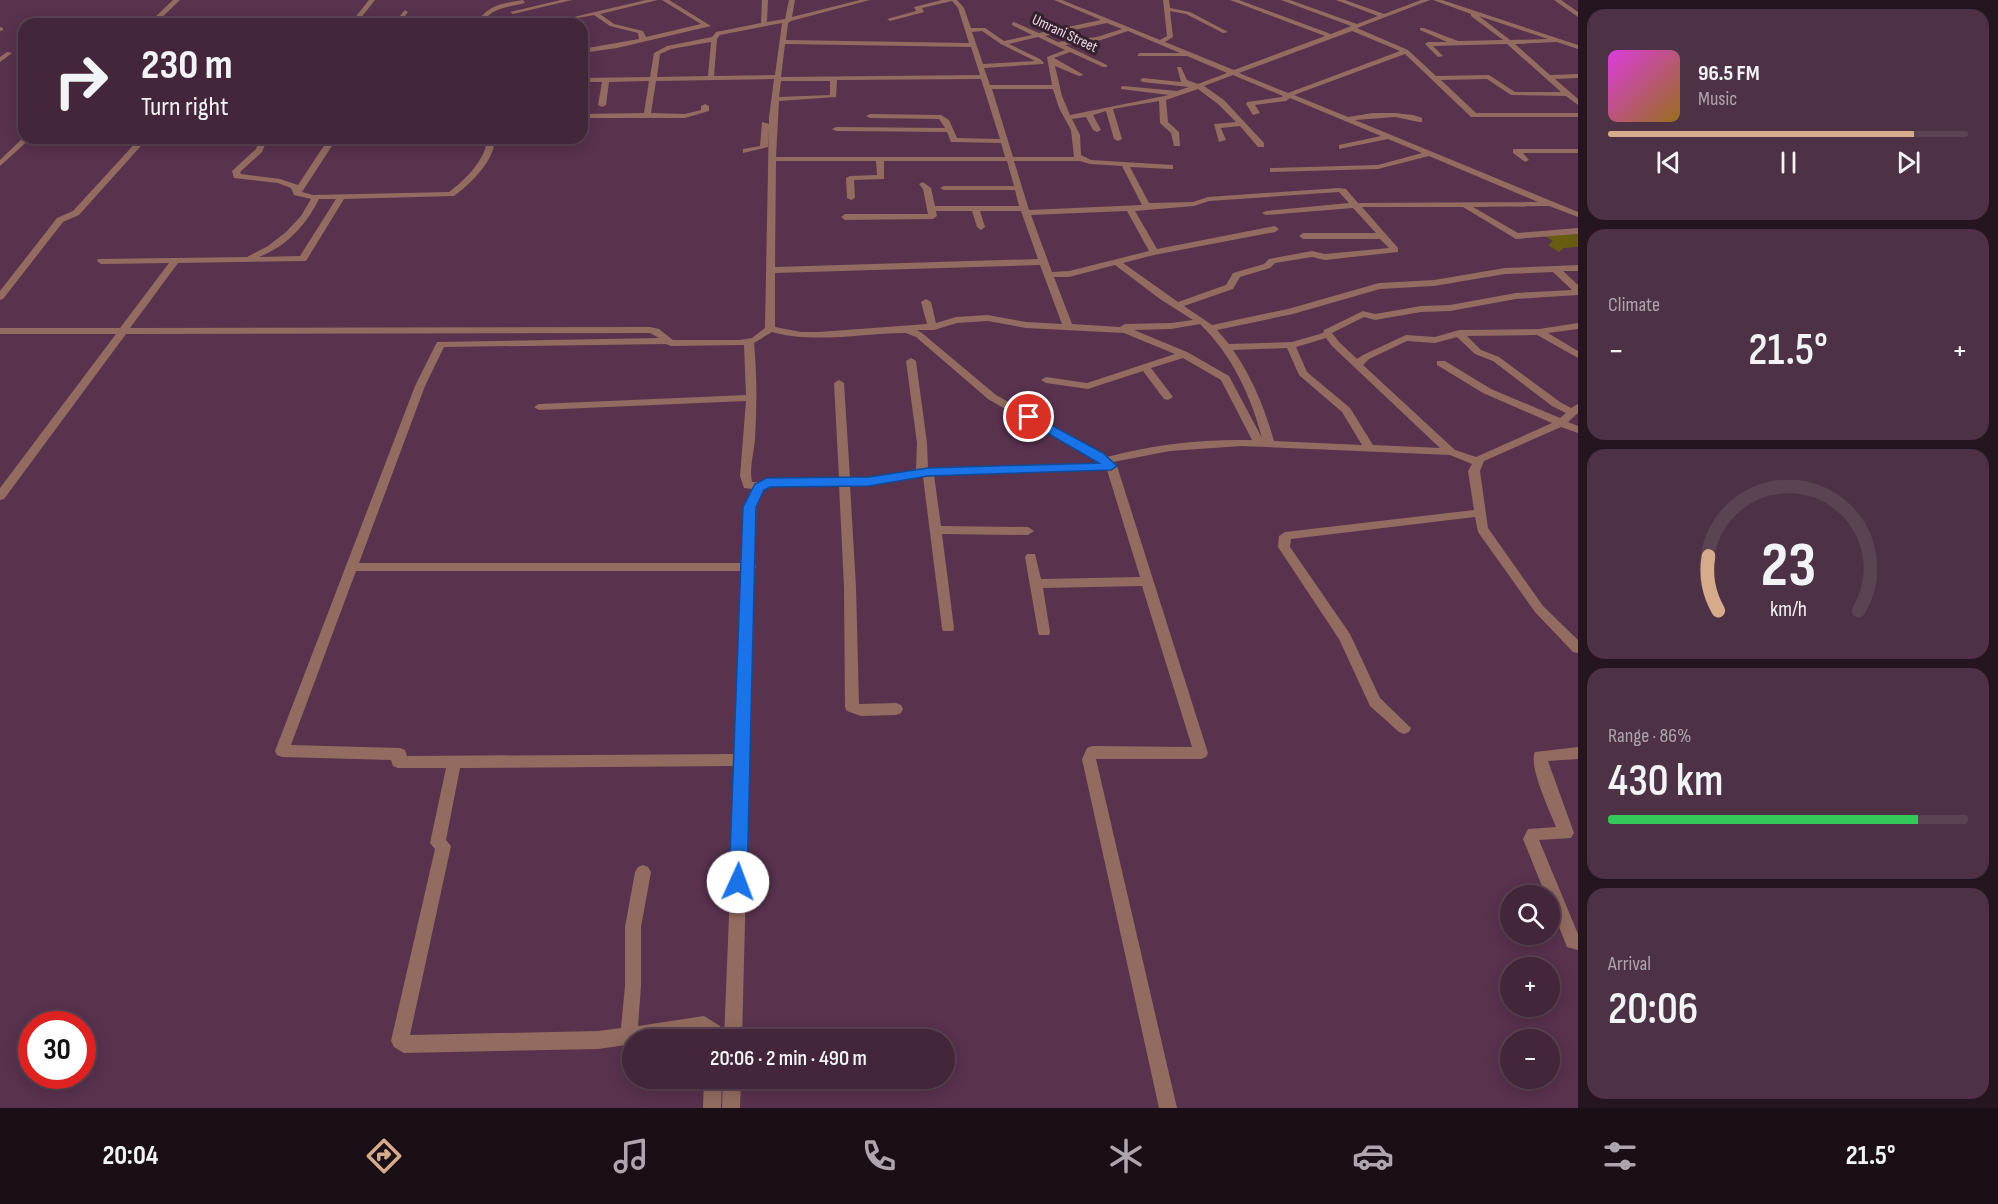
<!DOCTYPE html>
<html lang="en">
<head>
<meta charset="utf-8">
<style>
	:root { --surface:#43263a; --page:#4d3245; --text:#f1f3f6; --muted:#afa5af; --line:#5b4354; --accent:#d6ab8b }
	body { margin:0; font-family:"Sofia Sans Condensed",sans-serif; background:var(--page); color:var(--text); height:100vh; display:flex; flex-direction:column; font-size:22px; white-space:nowrap }
	* { box-sizing:border-box; margin:0 }
	p { font-size:20px; color:var(--muted) }
	.icon { flex:none; width:33px; height:33px; fill:none; stroke:currentColor; stroke-width:2; stroke-linecap:round; stroke-linejoin:round }
	.map { position:relative; flex:1; overflow:hidden }
	.drawer { display:flex; flex-direction:column; gap:9px; padding:9px; background:#251520; width:420px }
	.drawer>* { flex:none }
	.top-card { position:absolute; left:18px; top:18px; width:570px; height:126px; border-radius:18px; box-shadow:0 3px 15px #0003,0 0 0 2px var(--line); background:#43263a; color:var(--text); overflow:hidden }
	.fabs { position:absolute; left:1500px; top:885px; display:grid; gap:12px }
	.fabs a { display:grid; place-items:center; width:60px; height:60px; border-radius:50%; background:var(--surface); box-shadow:0 3px 15px #0003,0 0 0 2px var(--line); font-size:30px }
	.speed { position:absolute; left:18px; top:1011px; display:flex; gap:12px; font-size:30px; font-weight:700; text-align:center }
	.speed>* { display:grid; place-content:center; width:78px; height:78px; border-radius:50%; background:var(--surface); box-shadow:0 3px 15px #0003,0 0 0 2px var(--line); line-height:1 }
	.speed .limit { border:9px solid #d22; background:#fff; color:#111 }
	.pin { position:absolute; display:grid; place-items:center; width:51px; height:51px; color:#fff; margin:-26px; border:3px solid #fff; border-radius:50%; box-shadow:0 2px 6px #0007 }
	.me { position:absolute; width:66px; margin:-33px; rotate:2deg; stroke-linejoin:round; filter:drop-shadow(0 0 4px #0008) }
	.turn { display:flex; align-items:center; gap:21px; height:126px; padding:0 24px; font-size:27px }
	.turn .icon { width:78px; height:78px; stroke-width:2.5 }
	.turn b { display:block; font-size:42px; line-height:51px }
	.big { font-size:45px; font-weight:600; line-height:1.1 }
	.drawer .card { flex:1; display:flex; flex-direction:column; justify-content:center; gap:9px; min-width:0; padding:0 21px; border-radius:18px; background:var(--page) }
	.drawer .dial { align-items:center; gap:0 }
	.dial svg { height:156px; overflow:visible; fill:none; stroke:var(--line); stroke-width:7; stroke-linecap:round; text-anchor:middle }
	.dial text { fill:var(--text); stroke:none }
	.song { display:flex; align-items:center; gap:18px }
	.cover { width:72px; height:72px; border-radius:9px; background:linear-gradient(135deg,hsl(300 70% 55%),hsl(40 70% 35%)) }
	.played { height:6px; border-radius:3px; background:linear-gradient(90deg,var(--accent) 85%,var(--line) 85%) }
	.keys { display:flex; justify-content:space-around; direction:ltr }
	.heat { display:flex; justify-content:space-between; align-items:center; font-size:33px; direction:ltr }
	.charge { height:9px; border-radius:4px; background:linear-gradient(90deg,#34c759 86%,var(--line) 0) }
	.trip { position:absolute; left:622px; top:1029px; width:333px; height:60px; border-radius:30px; background:var(--surface); box-shadow:0 3px 15px #0003,0 0 0 2px var(--line); font-weight:600; line-height:60px; text-align:center }
	.menu { display:flex; height:96px; justify-content:space-around; align-items:center; background:#1b0f17; color:var(--muted) }
	.menu .icon { width:42px; height:42px }
	.menu .active { color:var(--accent) }
	.menu b { font-size:27px; color:var(--text) }
	main { display:flex; flex:1; min-height:0 }
	.map>svg:first-child { display:block }
	.green { fill:#695c10 }
	.lines { fill:none; stroke-linecap:round; stroke-linejoin:round }
	.minor { fill:#926c60; fill-rule:evenodd }
	.route { fill:#1a73e8; stroke:#114b97; stroke-width:1.5 }
	.labels { text-anchor:middle; stroke-width:6; stroke-linejoin:round; paint-order:stroke }
	.far-street-label { font-size:15px; fill:#f2d9ea; stroke:#33212e }
</style>
</head>
<body>
<main>
<div class="map">
<svg width="1578" height="1108" viewBox="0 0 1578 1108">
	<rect width="100%" height="100%" fill="#59324e"/>
	<path class="green" d="M1578,234V247L1564,248L1559,252L1548,245L1553,241L1545,236Z"/>
	<g class="lines">
		<path class="minor" d="M173,0H180L155,24L46,23L49,21L153,19Z
			M369,0H375L356,24H350Z
			M523,0L525,3C510,7 493,7 484,21L479,20C489,4 506,3 523,0Z
			M561,0H572L513,14L510,12Z
			M646,0H658L600,14L614,24L643,31L646,37L701,24L662,0H669L711,26L617,48L582,53V49L639,39L638,33L610,26L594,15L572,19L564,24H557L560,22L523,24L552,17L565,19Z
			M762,0H768L767,22L785,19L789,0H795L792,17L860,0H870L791,21L788,23L786,40L969,43L958,8L952,1L922,8L924,12L890,21L887,19L916,11L914,7L942,0H957L964,8L971,28H985L1004,41L1032,35L1012,25V23L1014,22L1039,33L1101,20L1054,0H1062L1160,40L1167,36L1163,0H1169L1170,8L1190,12L1228,32L1223,33L1186,14L1170,11L1173,37L1165,42L1234,70L1325,36L1230,0H1239L1331,34L1351,26L1281,0H1290L1357,24L1378,16L1336,0H1345L1384,14L1421,0H1430L1357,28L1408,50L1436,76L1489,75L1515,92H1561L1507,44L1433,46L1443,56L1438,57L1425,44L1428,42H1447L1420,30V28H1424L1458,41L1503,40L1471,16V14L1433,0H1442L1578,45V49L1557,42L1515,44L1550,75L1578,74V78L1555,79L1578,99V105L1566,96L1511,95L1487,79L1441,80L1476,113H1578V117H1471L1405,54L1294,95L1348,117L1373,113H1395L1413,115L1422,118V122H1419L1395,117L1355,120L1578,212V217L1549,206L1473,207L1518,233L1578,228V234L1516,239L1463,207H1362L1398,248V252L1325,260L1312,257L1275,263L1270,268L1240,277L1233,289L1184,306L1212,325L1288,309L1379,283L1434,280L1505,268L1578,265V271H1563L1578,285V295L1516,299L1450,311L1421,312L1375,320L1364,317L1332,333L1339,342L1357,359L1363,355L1406,335L1435,337L1459,330L1539,329L1578,323V329L1548,333L1578,351V358L1537,335L1467,336L1481,350L1499,357L1560,402L1571,408L1578,404V413L1568,422L1578,426V433L1561,427L1484,461L1480,471L1488,528L1543,606L1578,640V653L1573,652L1535,612L1478,532L1475,517L1291,539L1290,547L1350,634L1380,698L1411,728L1409,732L1404,734L1399,732L1370,706L1339,639L1278,547L1279,536L1285,532L1474,510L1468,471L1472,464L1450,455L1241,446L1170,451L1113,462L1117,466L1208,753L1206,757L1201,759H1096L1177,1108H1159L1082,759L1087,748L1092,746L1192,747L1142,586L1043,588L1050,632L1049,635H1039L1038,632L1025,557L1027,554H1035L1041,579L1140,577L1107,470L934,475L941,526L1028,527L1034,531L1028,535L942,534L954,628L953,631H943L942,628L923,477L869,485H850L856,587L859,704L896,703L901,705L903,709L901,713L896,715L861,716L847,711L845,707L844,587L839,485L769,487C750,497 755,544 754,564L756,567L754,570L742,1040H724L735,766L460,768L446,840L451,846L410,1035L598,1031L621,1028L625,986V927L635,872L638,867L643,865L648,867L651,872L641,927V986L638,1026L704,1016L720,1026L723,1040H705V1036L702,1034L662,1040H633V1044L598,1049L404,1053L394,1047L391,1041L435,849L430,843L446,768H398L393,766L391,760L282,757L277,755L275,751L415,386L437,342L659,338L650,333L126,334L4,499L0,500V488L116,334H0V328H120L169,263L101,264L97,261L98,259L247,257L268,246L286,232L301,216L311,199L294,195L291,188L278,183L234,178L232,171L256,149L260,138H268L262,152L240,172L241,174L280,179L298,185L329,138H337L302,192L313,195L449,192C464,181 481,164 486,146L483,140L446,143H443V139L490,138L494,146C489,166 470,184 454,196L344,199L306,261L178,263L130,328L650,327L659,329L673,340H740L752,338L765,328L769,117L774,79L656,81L651,113L685,114L701,110V106L705,104L709,106V111L685,118H582V114L644,113L649,81L609,82L606,105L602,107L598,105L602,82H582V78L650,77L654,53L667,46L712,37L716,32L761,23ZM1479,16L1548,39L1510,40ZM782,23L775,75L714,76L717,39L720,35ZM1107,23L1122,29L1097,37L1058,42L1045,36ZM982,31L1001,44L1035,61L983,64L972,32ZM1128,31L1180,53H1140L1138,54V56H1187L1227,73L1198,84L1187,80L1181,67H1177L1181,82L1143,78L1140,80L1143,82L1189,87L1177,91L1123,86L1121,87V89L1169,95L1070,115L1062,96L1055,66L1079,76L1084,75L1054,58L1070,52L1103,67H1107V65L1065,45L1098,41ZM1352,31L1400,51L1288,93L1239,73ZM1038,37L1065,50L1047,57L1052,85H990L984,68L1043,64L1044,63L1040,59L1009,44ZM711,42L708,76L657,77L660,54L671,49ZM785,44L971,47L980,75L781,77ZM1233,75L1283,96L1282,97L1247,102L1246,104L1253,115L1260,113L1255,105L1286,101L1290,98L1381,136L1339,145V149L1388,139L1422,153L1378,165L1273,168H1270V172L1378,169L1429,156L1538,202L1358,203L1346,189L1339,188L1208,197L1193,202L1149,203L1130,167L1170,169H1173V165L1091,160L1081,155L1080,135L1072,119L1086,117L1093,130L1097,132L1101,130L1093,115L1106,111L1114,139L1118,141L1122,139L1113,109L1159,101L1160,123L1171,133L1174,146H1180L1179,132L1168,122L1166,100L1198,89L1218,104L1236,122L1214,124L1219,142L1226,140L1221,128L1240,126L1258,147H1264V143L1224,100L1204,86ZM981,79L1000,139L957,138L949,120L941,115L870,114L866,116L870,118L939,119L945,128L836,127L832,129L836,131L947,132L951,142H954L1001,143L1005,157H776L779,101L836,97L837,80ZM781,81H830V95L779,97ZM992,89H1053L1059,108L1071,130L1074,157H1013ZM776,161H876L877,175L850,176L846,178L847,198L851,200L855,198L854,180L884,179V161H1007L1014,186H944L940,188L944,190H1015L1019,206H935L931,188L923,182L919,184L923,189L928,214H845L841,217L845,220L933,219L937,216L936,211H972L977,227L981,230L985,227L980,211H1021L1038,259L775,267ZM1014,161H1080L1090,164L1122,166L1142,205L1029,210ZM1339,192L1349,203L1266,211L1262,213L1266,215L1353,208L1376,233H1303L1299,236L1303,239H1380L1389,248L1325,254L1312,251L1269,259L1264,264L1233,273L1226,285L1178,302L1123,263L1154,255L1275,232L1279,229L1275,226L1157,249L1135,211L1194,206L1209,201ZM319,199H336L300,256L259,257C287,246 306,225 319,199ZM1127,211L1149,251L1069,271L1052,272L1031,215ZM1040,265L1062,324L1026,322L988,315L956,317L936,323L931,302L926,299L921,302L927,324L819,332H801L775,327V273ZM1115,265L1160,299L1193,320L1171,323L1125,324L1120,327L1072,324L1054,277H1069ZM1553,272L1572,290L1516,293L1450,305L1421,306L1375,314L1363,311L1324,330L1323,333L1292,342L1229,344L1217,330L1293,314L1380,289L1434,286L1505,274ZM988,321L1026,328L1124,333L1175,354L1087,383L1046,377L1041,380L1046,383L1088,389L1143,371L1164,399L1168,400L1173,397L1151,368L1183,358L1221,380L1252,440C1203,439 1154,444 1107,457L996,395L922,333L917,330H934L957,323ZM1200,324C1232,355 1251,396 1262,438L1229,376L1187,352L1134,330L1171,329ZM772,332C816,344 862,333 906,333L916,337L988,399L1100,463L928,468L927,443L916,361L911,358L906,361L917,443L916,470L869,477L850,478L844,383L839,380L834,383L839,478L767,479L760,482H752C749,468 754,453 755,439C757,407 757,375 754,343ZM1457,337L1475,354L1493,361L1552,406L1566,413L1560,418L1491,389L1445,361H1437V365L1483,393L1552,423L1476,457L1455,450L1363,365L1369,359L1407,341L1435,343ZM1326,338L1332,346L1440,448L1373,445L1350,408L1307,372L1296,347ZM666,344L671,346L744,345L746,395L539,404L534,407L539,410L746,401L740,476L744,488L752,489L744,507L742,563H359L425,386L444,347ZM1287,348L1299,375L1342,412L1362,445L1274,441C1265,409 1252,377 1233,350ZM356,571H742L735,754L407,756L405,750L400,748L291,745Z
			M1554,0H1561L1578,12V17Z
			M405,10L408,12L399,24H393Z
			M0,27L3,28V30L0,31Z
			M7,52L12,53L0,62V57Z
			M762,122L769,124L768,147L743,153V149L760,146Z
			M24,137L31,138L0,166V160Z
			M140,138H148L79,215L63,222L3,299L0,300V291L57,218L73,211Z
			M1513,149H1578V153H1523L1529,160L1525,162L1513,153Z
			M1578,747V759L1548,761L1574,833L1571,838L1539,840L1578,934V950L1567,947L1550,904V896H1546L1523,839L1528,829L1556,827C1550,811 1528,766 1535,752Z
			M704,1078H722L721,1108H703Z
			M723,1078H741L740,1108H722Z"/>
	</g>
	<path class="route" d="M1029,413L1103,453L1117,466L1111,470L928,476L869,486L770,487L764,490L756,507L747,882L744,887L738,890L732,887L729,882L743,507L755,484L767,478L869,477L928,468L1099,463L1025,420V415Z"/>
	<g class="labels">
		<g class="far-street-label">
			<text transform="translate(1065 33) rotate(25)" y="5">Umrani Street</text>
		</g>
	</g>
</svg>
<div class="fabs">
<a><svg class="icon" aria-label="search" viewBox="0 0 24 24"><circle cx="10" cy="10" r="6"/><path d="M15 15l6 6"/></svg></a>
<a>+</a>
<a>−</a>
</div>
<div class="speed"><div class="limit">30</div></div>
<div class="pin" style="left:1029px;top:417px;background:#d93025"><svg class="icon" aria-label="arrive" viewBox="0 0 24 24"><path d="M6 21V4h12l-3 4 3 4H6"/></svg></div>
<svg class="me" style="left:738px;top:882px" viewBox="-20 -20 40 40"><circle r="19" fill="#fff"/><path d="M0-13L10 11 0 6-10 11z" fill="#1a73e8"/></svg>
<div class="trip">20:06 · 2 min · 490 m</div>
<div class="top-card">
<div class="turn"><svg class="icon" aria-label="right" viewBox="0 0 24 24"><path d="M7 20v-9h11M14 6l5 5-5 5"/></svg><div><b>230 m</b>Turn right</div></div>
</div>
</div>
<section class="drawer">
<div class="card">
<div class="song"><i class="cover"></i><div><b>96.5 FM</b><p>Music</p></div></div>
<div class="played"></div>
<div class="keys"><svg class="icon" aria-label="previous" viewBox="0 0 24 24"><path d="M18 5L8 12l10 7zM5 5v14"/></svg><svg class="icon" aria-label="pause" viewBox="0 0 24 24"><path d="M8 5v14M16 5v14"/></svg><svg class="icon" aria-label="next" viewBox="0 0 24 24"><path d="M6 5l10 7-10 7zM19 5v14"/></svg></div>
</div>
<div class="card"><p>Climate</p>
<div class="heat"><a>−</a><b class="big">21.5°</b><a>+</a></div>
</div>
<div class="card dial"><svg viewBox="0 0 100 80">
<path d="M14 69A42 42 0 1 1 86 69"/>
<path d="M14 69A42 42 0 0 1 9 41" stroke="#d6ab8b"/>
<text x="50" y="56" font-size="32" font-weight="700">23</text>
<text x="50" y="72" font-size="11">km/h</text>
</svg></div>
<div class="card"><p>Range · 86%</p><b class="big">430 km</b><div class="charge"></div></div>
<div class="card"><p>Arrival</p><b class="big">20:06</b></div>
</section>
</main>
<nav class="menu">
<b>20:04</b>
<svg class="icon active" aria-label="directions" viewBox="0 0 24 24"><path d="M12 3l9 9-9 9-9-9zM9 14v-3h6M13 9l2 2-2 2"/></svg>
<svg class="icon" aria-label="music" viewBox="0 0 24 24"><path d="M9 18V5l10-2v13"/><circle cx="6" cy="18" r="3"/><circle cx="16" cy="16" r="3"/></svg>
<svg class="icon" aria-label="phone" viewBox="0 0 24 24"><path d="M5 4h4l2 5-3 2q2 4 5 5l2-3 5 2v4C11 20 4 13 5 4z"/></svg>
<svg class="icon" aria-label="climate" viewBox="0 0 24 24"><path d="M12 3v18M4 7l16 10M4 17L20 7"/></svg>
<svg class="icon" aria-label="car" viewBox="0 0 24 24"><path d="M5 17H2v-5l4-1 3-4h7l3 4 3 1v5h-3M9 17h6M6 11h13"/><circle cx="7" cy="17" r="2"/><circle cx="17" cy="17" r="2"/></svg>
<svg class="icon" aria-label="filters" viewBox="0 0 24 24"><path d="M4 7h16M4 17h16"/><circle cx="9" cy="7" r="2"/><circle cx="15" cy="17" r="2"/></svg>
<b>21.5°</b>
</nav>
</body>
</html>
